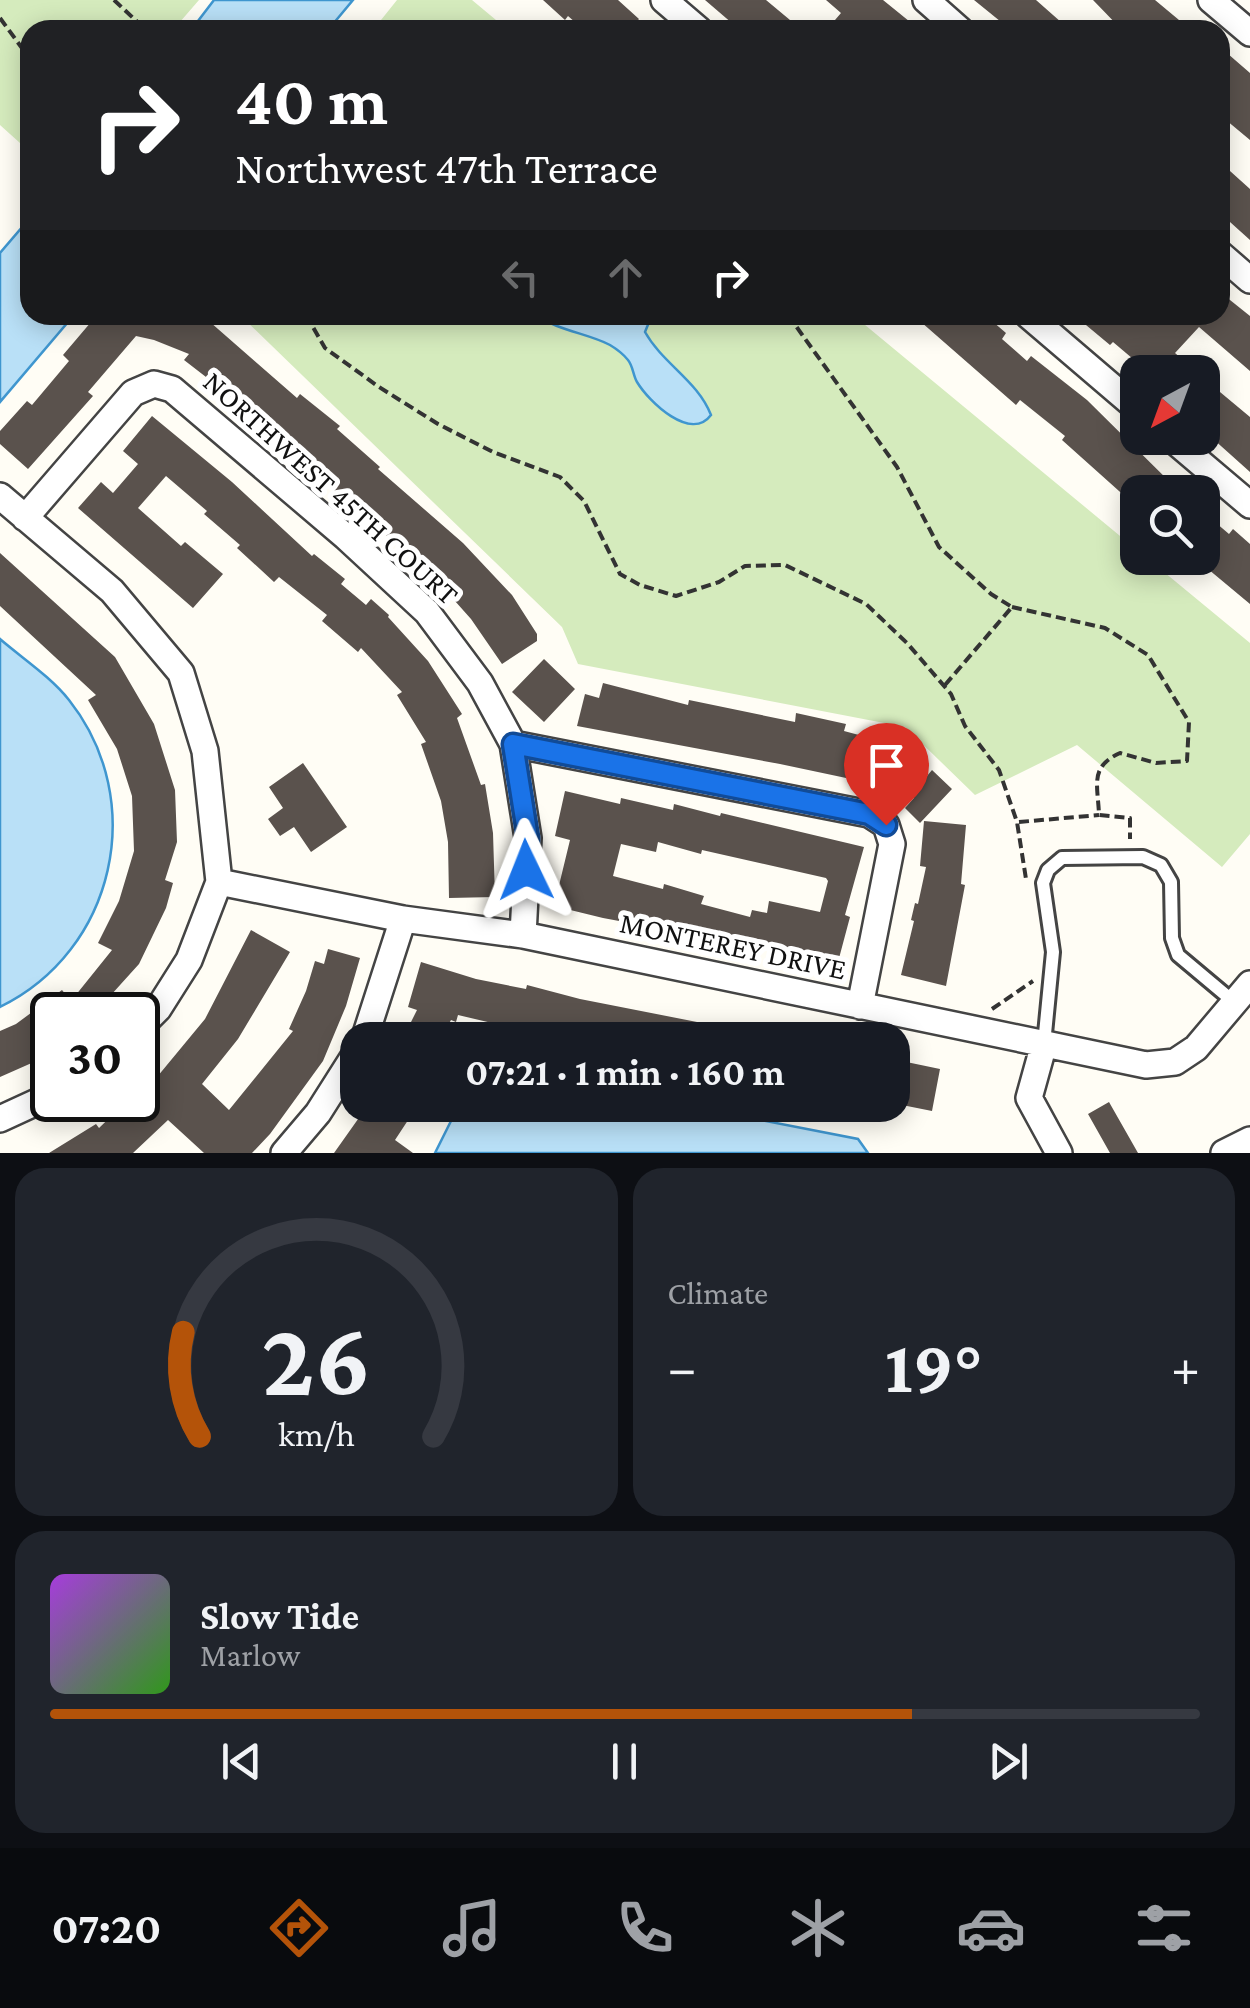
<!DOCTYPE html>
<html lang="en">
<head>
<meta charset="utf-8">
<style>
	:root { --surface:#171b24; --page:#20242c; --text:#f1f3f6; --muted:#9ea1a6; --line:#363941; --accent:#b45309 }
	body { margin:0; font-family:"Crimson Pro",serif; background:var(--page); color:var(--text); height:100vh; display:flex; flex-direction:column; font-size:38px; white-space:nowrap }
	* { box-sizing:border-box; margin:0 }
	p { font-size:32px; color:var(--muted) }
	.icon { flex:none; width:55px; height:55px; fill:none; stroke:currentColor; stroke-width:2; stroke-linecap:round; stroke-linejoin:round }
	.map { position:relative; height:1153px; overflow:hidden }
	.sheet { display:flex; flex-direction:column; gap:15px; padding:15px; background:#0d0f14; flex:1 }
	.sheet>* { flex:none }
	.top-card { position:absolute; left:20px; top:20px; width:1210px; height:305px; border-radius:30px; box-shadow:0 5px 25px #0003; background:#202124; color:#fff; overflow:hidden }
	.needle { width:65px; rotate:221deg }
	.tools { position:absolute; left:1120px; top:355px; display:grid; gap:20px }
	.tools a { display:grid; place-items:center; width:100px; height:100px; border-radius:20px; background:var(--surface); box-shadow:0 5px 25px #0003; font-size:50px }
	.speed { position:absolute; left:30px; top:992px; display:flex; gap:20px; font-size:50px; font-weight:700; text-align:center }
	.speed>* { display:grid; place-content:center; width:130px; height:130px; border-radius:50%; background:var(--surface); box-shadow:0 5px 25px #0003; line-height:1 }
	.speed .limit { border:5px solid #111; border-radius:15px; background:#fff; color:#111 }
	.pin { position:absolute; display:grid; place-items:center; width:85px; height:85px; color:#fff; margin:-102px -42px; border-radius:50% 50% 50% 0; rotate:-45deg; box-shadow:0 0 10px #0007 }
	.pin .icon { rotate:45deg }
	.me { position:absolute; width:110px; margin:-55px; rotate:358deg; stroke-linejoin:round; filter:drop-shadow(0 0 8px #0008) }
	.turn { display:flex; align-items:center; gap:35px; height:210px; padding:0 50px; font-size:45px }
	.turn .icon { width:130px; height:130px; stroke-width:2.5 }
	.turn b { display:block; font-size:70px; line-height:85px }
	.lanes { display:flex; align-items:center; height:95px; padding:0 50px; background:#0003; justify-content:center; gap:50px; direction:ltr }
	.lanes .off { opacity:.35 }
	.big { font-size:75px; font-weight:700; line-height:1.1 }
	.sheet .tile { flex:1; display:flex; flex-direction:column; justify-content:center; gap:15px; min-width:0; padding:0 35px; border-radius:30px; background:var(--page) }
	.sheet .dial { align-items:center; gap:0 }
	.dial svg { height:260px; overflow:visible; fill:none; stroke:var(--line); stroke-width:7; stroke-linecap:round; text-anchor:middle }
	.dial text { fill:var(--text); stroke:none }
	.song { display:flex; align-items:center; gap:30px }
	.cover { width:120px; height:120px; border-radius:15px; background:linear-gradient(135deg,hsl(280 70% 55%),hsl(110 70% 35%)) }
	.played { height:10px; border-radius:5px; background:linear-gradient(90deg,var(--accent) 75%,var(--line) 75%) }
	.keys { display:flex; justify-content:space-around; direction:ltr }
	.heat { display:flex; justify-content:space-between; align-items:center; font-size:55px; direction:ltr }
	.sheet .tiles { flex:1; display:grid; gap:15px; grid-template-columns:1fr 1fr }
	.tile:last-child { grid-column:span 2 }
	.trip { position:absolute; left:340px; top:1022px; width:570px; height:100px; border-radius:30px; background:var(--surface); box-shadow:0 5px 25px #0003; font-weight:700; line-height:100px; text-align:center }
	.dock { display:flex; height:160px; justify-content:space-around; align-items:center; background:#090b0e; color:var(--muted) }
	.dock .icon { width:70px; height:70px }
	.dock .selected { color:var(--accent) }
	.dock b { font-size:45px; color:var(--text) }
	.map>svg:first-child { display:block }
	.green { fill:#d5ebbd }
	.water { fill:#b9e0f7; stroke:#3f96cf; stroke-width:2.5 }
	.building { fill:#5a524d; fill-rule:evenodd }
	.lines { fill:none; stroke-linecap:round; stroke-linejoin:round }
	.lane-casing { stroke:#444; stroke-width:18 }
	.street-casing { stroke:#444; stroke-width:30 }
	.path { stroke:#333; stroke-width:4; stroke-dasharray:10 5; stroke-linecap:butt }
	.lane { stroke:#fff; stroke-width:12 }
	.street { stroke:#fff; stroke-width:25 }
	.route-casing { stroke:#114b97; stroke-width:25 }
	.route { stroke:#1a73e8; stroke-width:18 }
	.labels { text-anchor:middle; stroke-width:10; stroke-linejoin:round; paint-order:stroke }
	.street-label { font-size:30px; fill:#111; stroke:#fff }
</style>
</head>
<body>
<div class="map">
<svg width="1250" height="1153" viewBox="0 0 1250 1153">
	<rect width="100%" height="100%" fill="#fffdf5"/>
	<path class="green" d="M0,0H199L173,30H30V152L0,125Z
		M397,0H472L508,30H373Z
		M240,315H853L1137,550L1138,558H1147L1250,643V834L1222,867L1077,745L975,795L905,727L578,664L562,627Z"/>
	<path class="water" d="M214,0H353L328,30H195V25Z
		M30,218V315H74L0,402V253Z
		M537,315H652L645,332C663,364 698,381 711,415C691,442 649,402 637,382C633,375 633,366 628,360C624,355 615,348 610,345C587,333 558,331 537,315Z
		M0,639C22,658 51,677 69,700C149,801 115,951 0,1007Z
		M459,1105H683L858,1139L868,1153H435Z"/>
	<path class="building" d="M543,0H618L639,19L630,30H584L568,16L565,20Z
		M705,0H766L802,30H740Z
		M826,0H883L920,30H846L835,20L841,13Z
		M974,0H1036L1070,30H1011Z
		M1093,0H1155L1191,30H1122Z
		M1220,47L1250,73V140L1220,115Z
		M1220,162L1250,189V240L1220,213Z
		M1220,292L1250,316V371L1199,327L1175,353L1197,372H1133L1139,364L1113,342L1110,345L1074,315H1220Z
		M97,315H202L297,398L300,394L340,426L337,429L380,467L378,469L463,543L512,595L537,634V641L502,664L471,619L430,573L268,433L228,394L184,360L189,354L154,340L136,336L88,392L93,396L28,469L0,444V431L27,401L32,405L69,361L63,355Z
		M913,315H985L1006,333L1002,339L1027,361L1031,356L1087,400L1180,492H1138V508L1062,440L1065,436L1020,400L1016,405Z
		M1202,377L1250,417V472L1202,429Z
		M152,416L232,482L312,556L314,554L345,579L341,584L366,605L371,599L389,615L388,617L428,661L462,714L457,718L481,785L485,784L493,833L495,897L449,898L448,842L441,801L421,744L426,742L397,695L402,692L361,648L358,652L322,621L327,615L279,577L274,582L237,548L240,545L204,514L207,511L166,476L138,508L181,546L185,542L223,574L193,608L78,508L101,482L113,493L138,464L123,451Z
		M1202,511L1229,534L1233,529L1250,544V604L1202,564Z
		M0,553L115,657L154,724L175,790L177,842L165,880L173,883L166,908L139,964L111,995L116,999L103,1015H52V1054L0,1077V1031L16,1024L62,990L71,1001L112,950L98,943L119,901L134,851L132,796L117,749L88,700L96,695L0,606Z
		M544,659L575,689L544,722L512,692Z
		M603,683L688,705L689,700L795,722L796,713L846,724L844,731L896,745L884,790L864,784L865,782L780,764L577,726L585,694L599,698Z
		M303,763L347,827L311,852L294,827L280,836L268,819L283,808L269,787Z
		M914,764L927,776L932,770L952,789L920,823L905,808L914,798L888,791Z
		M565,791L620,804L621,798L673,810L674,804L720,816L721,813L864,847L845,915L850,917L838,962L789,949L788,952L693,933L692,937L647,923L646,926L603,918L554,906L570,840L555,836ZM658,842L701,854L702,850L826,878L828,881L820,912L769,901L767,913L752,910L750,917L701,904L704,896L664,884L663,889L613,876L621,844L656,852Z
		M924,821L966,825L961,884L965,885L946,986L901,975L914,921L911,920L915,903L918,904L926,867L920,866Z
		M251,930L290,952L238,1039L202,1084L229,1110L293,1031L289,1029L306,991L315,961L324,964L328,949L360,958L346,1006L323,1061L270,1134L252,1153H204L168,1120L133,1153H49L96,1124L99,1128L128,1100H138L205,1019Z
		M421,962L476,979L526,989L527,985L580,999L753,1033V1040H588L589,1037L553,1029L551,1037L458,1015L456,1022L451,1020L440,1040H402L417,1010L408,1007Z
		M892,1059L940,1069L932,1111L892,1103Z
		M1109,1102L1138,1153H1110L1088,1114Z
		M368,1105H418L395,1140L413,1153H334Z"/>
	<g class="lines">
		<g class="lane-casing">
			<path id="lane" d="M1044,1044L1053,952L1043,883L1048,870L1062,858L1143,857L1161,865L1171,882L1172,938L1178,955L1234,1002"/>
		</g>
		<g class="street-casing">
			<path id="street" d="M664,0L699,30
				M926,0L960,30
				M1211,0L1250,33
				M1220,254L1250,280
				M1028,315L1138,409
				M1171,438L1250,505
				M0,496L112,591L181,673L205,751L219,882L189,960L158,1009L138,1029
				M25,518L133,393L154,384L172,389L346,537L427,612L480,683L513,744L528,838L523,935
				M513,744L869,814L886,825L892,844L860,1006
				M219,882L403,919L523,935L1146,1065L1175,1062L1196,1048L1250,984
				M364,1040L403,919
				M1044,1044L1029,1098L1059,1153
				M0,1119L52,1095
				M284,1153L318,1113L358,1050
				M1224,1153L1250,1140"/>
		</g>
		<path class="path" d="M114,0L146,30
			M0,18L30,59
			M306,315L325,348L379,387L438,424L493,452L560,477L584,501L620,574L640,585L676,596L719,582L745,566L785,565L866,604L907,643L951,694L965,726L999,770L1017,822L1026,879
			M788,315L897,467L939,547L991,594L1012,607L945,685
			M1012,607L1105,628L1148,655L1189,722L1187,761L1156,763L1120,753C1089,767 1098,785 1099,815L1130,818V839
			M1019,822L1099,815
			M992,1009L1033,981"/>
		<use href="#lane" class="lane"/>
		<use href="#street" class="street"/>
	</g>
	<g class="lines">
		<g class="route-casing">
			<path id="route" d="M526,870L528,838L513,744L869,814L886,825"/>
		</g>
		<use href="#route" class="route"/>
	</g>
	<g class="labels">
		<g class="street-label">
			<text transform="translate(331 488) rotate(42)" y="10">NORTHWEST 45TH COURT</text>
			<text transform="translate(733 946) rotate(12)" y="10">MONTEREY DRIVE</text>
		</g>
	</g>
</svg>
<div class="tools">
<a><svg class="needle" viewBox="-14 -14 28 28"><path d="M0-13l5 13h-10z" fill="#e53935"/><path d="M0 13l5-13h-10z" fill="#9ea1a6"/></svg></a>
<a><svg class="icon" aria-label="search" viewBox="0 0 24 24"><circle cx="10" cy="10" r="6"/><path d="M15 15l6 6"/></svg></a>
</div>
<div class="speed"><div class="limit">30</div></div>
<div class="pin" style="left:886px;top:825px;background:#d93025"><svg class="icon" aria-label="arrive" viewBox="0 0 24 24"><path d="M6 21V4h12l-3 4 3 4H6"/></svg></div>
<svg class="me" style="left:526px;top:870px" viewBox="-20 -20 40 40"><path d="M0-17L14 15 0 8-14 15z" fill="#1a73e8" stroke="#fff" stroke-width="4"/></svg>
<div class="trip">07:21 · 1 min · 160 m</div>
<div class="top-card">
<div class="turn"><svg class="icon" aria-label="right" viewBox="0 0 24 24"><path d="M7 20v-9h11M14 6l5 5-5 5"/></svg><div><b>40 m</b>Northwest 47th Terrace</div></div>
<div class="lanes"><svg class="icon off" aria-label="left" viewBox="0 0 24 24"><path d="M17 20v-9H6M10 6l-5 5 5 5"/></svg><svg class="icon off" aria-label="ahead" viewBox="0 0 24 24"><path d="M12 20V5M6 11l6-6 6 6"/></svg><svg class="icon" aria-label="right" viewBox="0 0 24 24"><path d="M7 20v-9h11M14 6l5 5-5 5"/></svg></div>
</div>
</div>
<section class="sheet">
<div class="tiles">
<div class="tile dial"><svg viewBox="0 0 100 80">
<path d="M14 69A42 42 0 1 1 86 69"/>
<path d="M14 69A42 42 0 0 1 9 37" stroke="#b45309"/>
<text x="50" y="56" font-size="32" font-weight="700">26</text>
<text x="50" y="72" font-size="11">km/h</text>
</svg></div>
<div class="tile"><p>Climate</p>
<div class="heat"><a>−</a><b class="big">19°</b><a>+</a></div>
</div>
<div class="tile">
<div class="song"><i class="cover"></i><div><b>Slow Tide</b><p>Marlow</p></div></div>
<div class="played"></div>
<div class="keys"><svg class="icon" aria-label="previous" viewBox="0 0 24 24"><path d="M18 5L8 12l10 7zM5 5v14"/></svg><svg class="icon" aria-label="pause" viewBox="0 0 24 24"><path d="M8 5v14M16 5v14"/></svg><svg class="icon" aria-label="next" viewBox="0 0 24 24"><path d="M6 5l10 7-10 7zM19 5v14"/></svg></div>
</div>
</div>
</section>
<nav class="dock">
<b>07:20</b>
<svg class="icon selected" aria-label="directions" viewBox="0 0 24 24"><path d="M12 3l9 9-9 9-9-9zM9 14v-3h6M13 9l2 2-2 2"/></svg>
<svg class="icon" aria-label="music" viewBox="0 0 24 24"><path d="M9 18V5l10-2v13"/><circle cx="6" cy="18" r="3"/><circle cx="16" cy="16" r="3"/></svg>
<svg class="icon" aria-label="phone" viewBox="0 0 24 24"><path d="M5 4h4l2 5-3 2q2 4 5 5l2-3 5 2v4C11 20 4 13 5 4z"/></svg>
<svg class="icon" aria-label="climate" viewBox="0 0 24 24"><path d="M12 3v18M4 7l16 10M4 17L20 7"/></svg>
<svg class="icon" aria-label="car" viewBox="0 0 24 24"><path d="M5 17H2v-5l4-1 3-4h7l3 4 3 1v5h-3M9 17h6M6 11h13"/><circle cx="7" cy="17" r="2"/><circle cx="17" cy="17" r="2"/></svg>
<svg class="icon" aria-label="filters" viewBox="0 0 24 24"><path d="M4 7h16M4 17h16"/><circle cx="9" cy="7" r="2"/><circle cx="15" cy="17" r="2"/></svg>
</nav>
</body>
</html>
